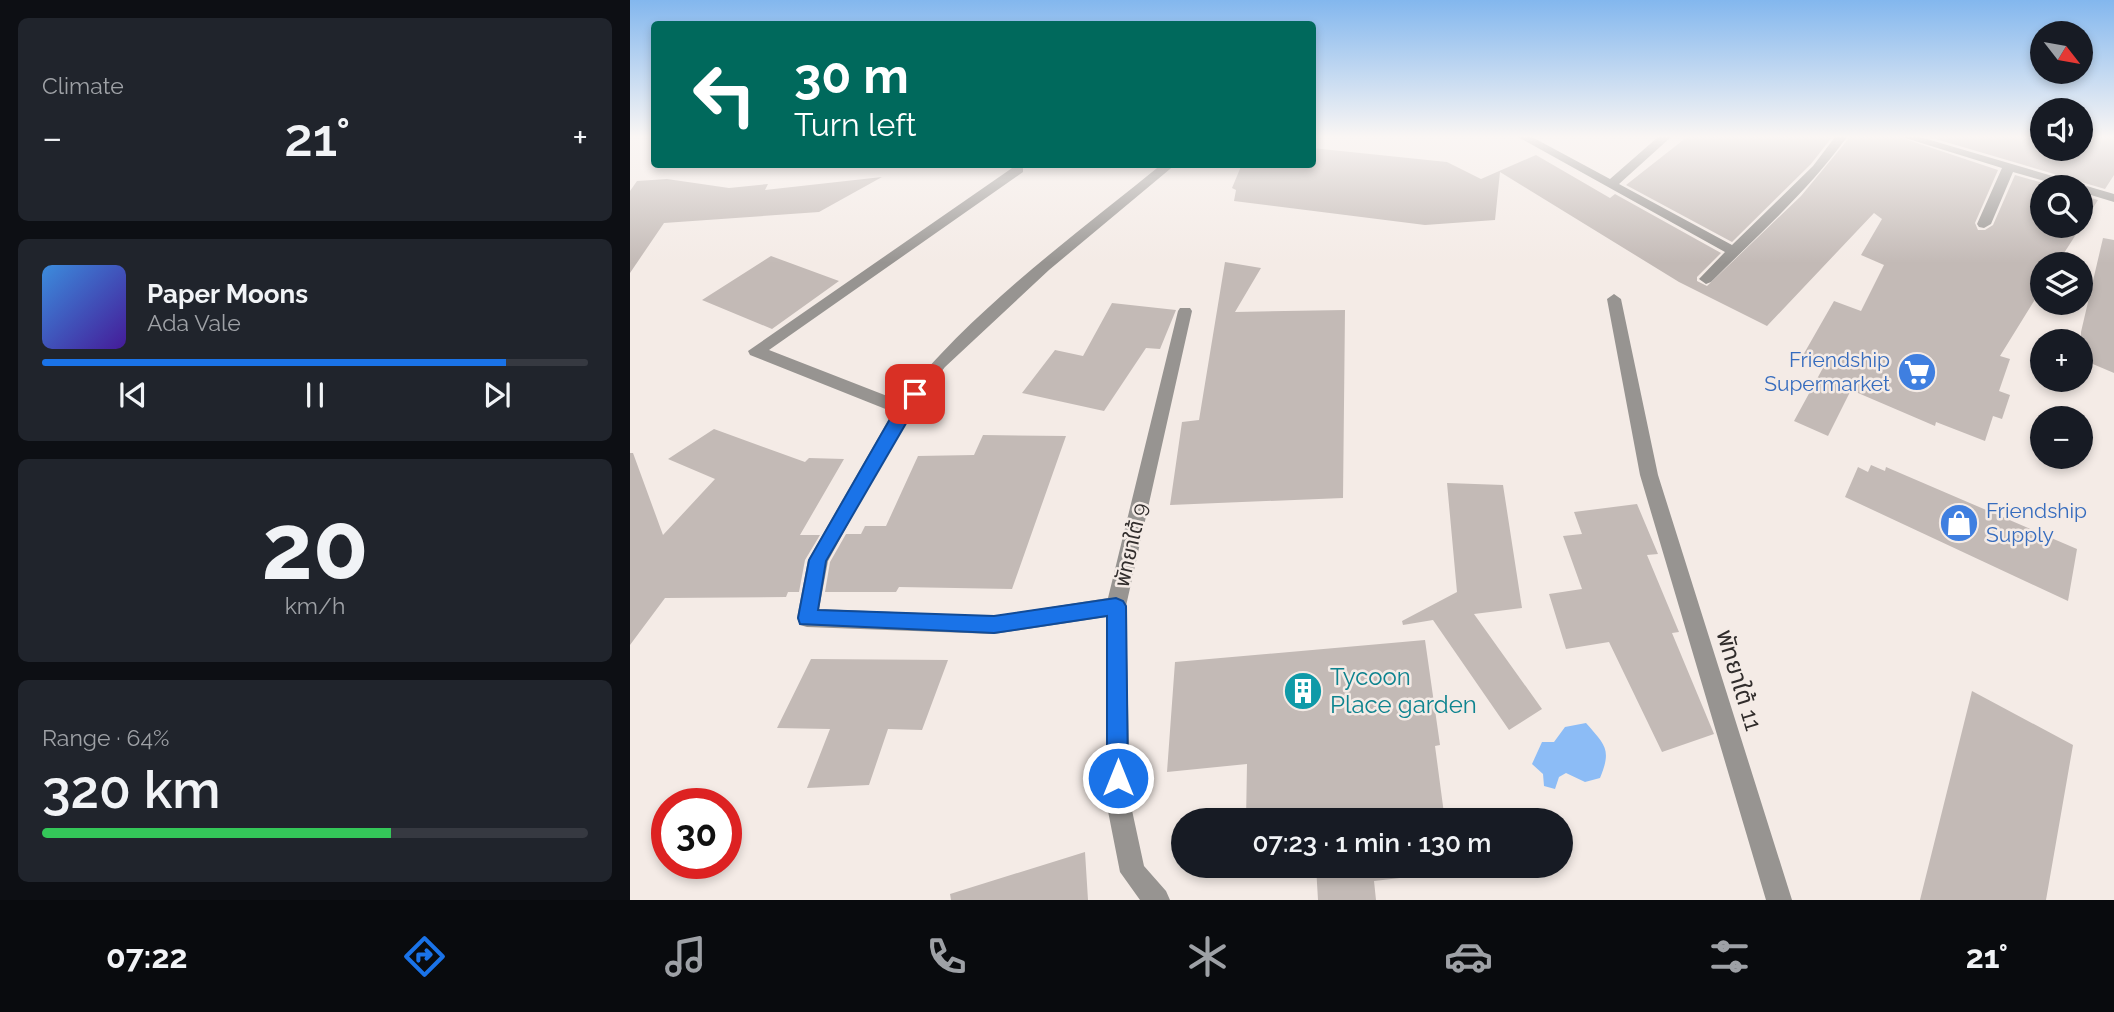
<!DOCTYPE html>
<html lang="en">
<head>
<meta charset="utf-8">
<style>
	:root { --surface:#171b24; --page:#20242c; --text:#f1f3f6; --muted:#9ea1a6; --line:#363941; --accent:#1a73e8 }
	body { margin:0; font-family:Raleway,"Noto Sans Thai",sans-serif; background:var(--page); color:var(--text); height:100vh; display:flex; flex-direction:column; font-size:26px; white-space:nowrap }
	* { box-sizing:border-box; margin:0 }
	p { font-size:23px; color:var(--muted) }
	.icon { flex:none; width:38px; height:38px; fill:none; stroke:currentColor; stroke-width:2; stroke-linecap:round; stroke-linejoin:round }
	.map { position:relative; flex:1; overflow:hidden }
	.details { display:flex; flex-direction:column; gap:18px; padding:18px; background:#0d0f14; width:630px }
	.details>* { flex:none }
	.guide { position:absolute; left:21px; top:21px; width:665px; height:147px; border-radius:7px; box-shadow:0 4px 10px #0003; background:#00695c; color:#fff; overflow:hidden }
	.needle { width:46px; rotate:121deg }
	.fabs { position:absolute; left:1400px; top:21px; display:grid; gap:14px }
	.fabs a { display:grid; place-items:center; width:63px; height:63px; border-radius:50%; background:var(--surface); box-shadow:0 4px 10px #0003; font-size:35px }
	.speed { position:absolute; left:21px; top:788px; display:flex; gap:14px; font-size:35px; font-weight:700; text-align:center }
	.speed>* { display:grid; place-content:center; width:91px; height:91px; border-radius:50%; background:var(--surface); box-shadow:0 4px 10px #0003; line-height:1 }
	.speed .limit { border:10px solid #d22; background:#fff; color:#111 }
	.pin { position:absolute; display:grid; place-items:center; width:60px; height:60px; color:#fff; margin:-30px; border-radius:14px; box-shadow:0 4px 10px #0006 }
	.me { position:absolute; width:77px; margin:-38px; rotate:0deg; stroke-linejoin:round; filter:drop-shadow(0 0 5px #0008) }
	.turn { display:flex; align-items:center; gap:24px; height:147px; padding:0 28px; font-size:32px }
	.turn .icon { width:91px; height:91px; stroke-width:2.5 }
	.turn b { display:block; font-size:49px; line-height:60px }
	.big { font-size:52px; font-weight:600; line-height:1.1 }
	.details .tile { flex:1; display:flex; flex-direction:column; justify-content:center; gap:10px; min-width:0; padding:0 24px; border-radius:10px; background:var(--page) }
	.details .dial { align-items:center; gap:0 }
	.dial b { font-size:91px; line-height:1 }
	.song { display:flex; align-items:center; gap:21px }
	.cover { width:84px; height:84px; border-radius:10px; background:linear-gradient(135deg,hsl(210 70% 55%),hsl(260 70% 35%)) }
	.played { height:7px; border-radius:4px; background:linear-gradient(90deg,var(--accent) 85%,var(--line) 85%) }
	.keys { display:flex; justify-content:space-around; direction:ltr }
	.heat { display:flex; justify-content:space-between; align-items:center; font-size:38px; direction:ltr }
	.charge { height:10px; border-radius:5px; background:linear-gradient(90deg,#34c759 64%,var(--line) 0) }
	.trip { position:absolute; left:541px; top:808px; width:402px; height:70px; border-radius:35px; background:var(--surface); box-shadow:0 4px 10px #0003; font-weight:600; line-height:70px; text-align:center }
	.menu { display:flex; height:112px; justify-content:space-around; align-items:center; background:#090b0e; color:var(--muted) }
	.menu .icon { width:49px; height:49px }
	.menu .on { color:var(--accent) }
	.menu b { font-size:32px; color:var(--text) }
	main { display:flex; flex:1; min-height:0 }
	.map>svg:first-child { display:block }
	.water { fill:#8cbcf6 }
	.building { fill:#c3bab6 }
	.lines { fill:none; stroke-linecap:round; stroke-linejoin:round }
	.minor { fill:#979491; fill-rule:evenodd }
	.route { fill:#1a73e8; stroke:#114b97; stroke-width:2 }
	.labels { text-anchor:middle; stroke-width:5; stroke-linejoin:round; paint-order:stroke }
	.shop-label { font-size:21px; fill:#366cbe; stroke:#f4ebe6; text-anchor:end }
	.street-label { font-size:21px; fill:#312d2c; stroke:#f4ebe6 }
	.near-culture-label { font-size:24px; fill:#0d838f; stroke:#f4ebe6; text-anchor:start }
	.near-street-label { font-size:24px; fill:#312d2c; stroke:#f4ebe6 }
</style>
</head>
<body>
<main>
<section class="details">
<div class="tile"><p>Climate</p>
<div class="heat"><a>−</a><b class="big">21°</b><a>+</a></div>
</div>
<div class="tile">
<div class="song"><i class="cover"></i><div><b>Paper Moons</b><p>Ada Vale</p></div></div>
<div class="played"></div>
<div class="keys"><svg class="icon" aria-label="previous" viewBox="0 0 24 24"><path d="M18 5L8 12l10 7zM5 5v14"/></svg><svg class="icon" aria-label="pause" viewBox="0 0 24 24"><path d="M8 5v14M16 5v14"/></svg><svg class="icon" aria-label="next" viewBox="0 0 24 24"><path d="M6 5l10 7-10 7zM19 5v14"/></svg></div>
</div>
<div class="tile dial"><b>20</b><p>km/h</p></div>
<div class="tile"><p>Range · 64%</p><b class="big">320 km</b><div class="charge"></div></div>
</section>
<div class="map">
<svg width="1484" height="900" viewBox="0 0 1484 900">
	<rect width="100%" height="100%" fill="#f4ebe6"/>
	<path class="water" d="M956,723C975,745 982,749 970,778L955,782L936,773L929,777L925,789L914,786L913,774L902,764L912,742H924L935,727Z"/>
	<path class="building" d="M1057,137H1202L1181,164L1102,242L996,185Z
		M1220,137H1269L1368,170L1345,223L1348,230H1355L1363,225L1385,175L1427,187H1412V226H1451V195L1468,200L1427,264H1412V288L1370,356L1380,359L1369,391L1380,395L1372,419L1363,416L1355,441L1306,422L1305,426L1221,390L1198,436L1164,421L1194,366L1172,357L1204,301L1231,311L1254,265L1231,255L1252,219L1244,213L1137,326L1049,282L870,172L865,220L795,225L604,201L606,190L602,188L612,164H682V148L817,162L851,179L906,155L980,198L985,194L1091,253L1067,277V281L1077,286L1171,196Z
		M1299,137H1412V149H1451V137H1484V175L1475,189Z
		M252,177L189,212L34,223L0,273V191L7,181L37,179L99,188L138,184L135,190Z
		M1473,238L1484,240V373L1451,359V332Z
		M141,256L209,281L142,329L72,300Z
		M595,262L631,268L605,312L715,310L713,498L540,505L552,422L569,420Z
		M482,303L546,310L530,349L516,348L474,411L392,393L425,350L453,356Z
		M84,429L175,462L179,458L214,459L170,535H190L175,560L169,592H158L156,597L35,598L0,645V453H3L33,535L85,479L38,459Z
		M353,435L436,436L382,589L269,587L266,592H195L200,562L216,534H231L235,526H256L288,456L344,455Z
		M1241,465L1255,471L1256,467L1447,549L1438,601L1215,497L1228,467L1238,472Z
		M817,483L873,485L892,608L844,614L912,709L879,730L803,620L773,625L772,621L827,592Z
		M1007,504L1028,554L1017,555L1049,632L1042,633L1084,734L1032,752L979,642L936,649L919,594L952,589L933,536L952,534L944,512Z
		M795,640L810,745L805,746L815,821H616L617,764L537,772L545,662Z
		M181,659L318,660L292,730L258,729L239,785L177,788L200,729L147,728Z
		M1342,691L1443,745L1416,900H1290Z
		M455,852L458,900H321L320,894Z
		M686,866H822V872L744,881L746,900H688Z"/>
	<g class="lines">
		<path class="minor" d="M888,137H902L980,179L1028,137H1041L989,184L1102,245L1183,166L1205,137H1217C1178,191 1127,236 1081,282L1076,284L1069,279L1095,252Z
			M1272,137H1290L1484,194V202L1451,192V187H1436L1383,172L1361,224L1354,228L1349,227L1347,224L1372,168Z
			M532,164H546L419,270L315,367L279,413L198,561L189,609L364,616L478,598L548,311L550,308H560L562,311L496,606L500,801L514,866L536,891L540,900H510L490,872L476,801V617L364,634L177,627L170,625L167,618L178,560L263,412L120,355L118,351L385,166H393V172L139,350L270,401C343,309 441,238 532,164Z
			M984,294L991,299L1028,475L1162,900H1136L1010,475L977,299Z"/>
	</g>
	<linearGradient id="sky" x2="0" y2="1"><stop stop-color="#83b7ee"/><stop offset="0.52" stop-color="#faf6f4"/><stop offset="1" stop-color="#faf6f4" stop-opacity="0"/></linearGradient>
	<rect width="1484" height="263" fill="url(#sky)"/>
	<path class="route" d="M285,389L293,394L196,561L188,610L364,616L486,598L493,601L496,606L498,778L495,785L488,788L480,785L477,778V616L364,633L170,624L168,618L179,560L268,405L280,390Z"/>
	<defs>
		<g id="supermarket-disc" transform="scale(2.0125)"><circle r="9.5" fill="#3f7fe0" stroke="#f4ebe6"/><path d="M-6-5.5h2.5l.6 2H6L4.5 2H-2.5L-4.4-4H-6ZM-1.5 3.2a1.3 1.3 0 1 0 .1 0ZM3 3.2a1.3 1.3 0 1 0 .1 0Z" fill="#fff"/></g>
		<g id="shop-disc" transform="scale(2.0125)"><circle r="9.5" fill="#3f7fe0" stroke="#f4ebe6"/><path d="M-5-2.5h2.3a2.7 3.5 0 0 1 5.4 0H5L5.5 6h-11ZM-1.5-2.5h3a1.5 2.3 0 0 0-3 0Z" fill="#fff"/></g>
		<g id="building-disc" transform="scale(2.0125)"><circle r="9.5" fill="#0f9aa8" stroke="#f4ebe6"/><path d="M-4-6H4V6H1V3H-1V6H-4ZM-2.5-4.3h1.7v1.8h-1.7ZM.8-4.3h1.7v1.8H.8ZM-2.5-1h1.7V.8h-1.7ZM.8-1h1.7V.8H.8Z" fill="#fff"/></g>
	</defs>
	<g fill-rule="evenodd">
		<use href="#supermarket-disc" x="1287" y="372"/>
		<use href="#shop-disc" x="1329" y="523"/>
		<use href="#building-disc" x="673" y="691"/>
	</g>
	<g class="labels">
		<g class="shop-label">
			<text x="1260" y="367">Friendship<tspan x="1260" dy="24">Supermarket</tspan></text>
			<text x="1356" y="518" text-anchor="start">Friendship<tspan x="1356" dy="24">Supply</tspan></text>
		</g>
		<g class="street-label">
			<text transform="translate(501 545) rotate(-77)" y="7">พัทยาใต้ 9</text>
		</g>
		<g class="near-culture-label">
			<text x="700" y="685">Tycoon<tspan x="700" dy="28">Place garden</tspan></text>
		</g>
		<g class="near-street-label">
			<text transform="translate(1109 680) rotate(73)" y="8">พัทยาใต้ 11</text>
		</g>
	</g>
</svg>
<div class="fabs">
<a><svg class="needle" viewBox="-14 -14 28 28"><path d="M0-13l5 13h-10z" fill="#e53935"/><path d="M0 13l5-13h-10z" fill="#9ea1a6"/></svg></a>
<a><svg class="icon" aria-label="sound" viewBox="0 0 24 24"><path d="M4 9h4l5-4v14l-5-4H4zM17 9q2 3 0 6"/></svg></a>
<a><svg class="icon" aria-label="search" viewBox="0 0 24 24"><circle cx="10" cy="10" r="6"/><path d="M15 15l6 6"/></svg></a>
<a><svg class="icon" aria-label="layers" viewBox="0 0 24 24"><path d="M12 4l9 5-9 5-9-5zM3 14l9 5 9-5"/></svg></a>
<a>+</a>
<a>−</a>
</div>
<div class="speed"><div class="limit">30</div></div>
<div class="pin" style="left:285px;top:394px;background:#d93025"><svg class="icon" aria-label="arrive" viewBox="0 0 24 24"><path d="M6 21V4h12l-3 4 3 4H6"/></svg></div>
<svg class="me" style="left:488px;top:778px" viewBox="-20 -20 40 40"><circle r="17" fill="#1a73e8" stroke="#fff" stroke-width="3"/><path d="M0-11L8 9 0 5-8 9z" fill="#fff"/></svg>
<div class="trip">07:23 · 1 min · 130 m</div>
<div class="guide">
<div class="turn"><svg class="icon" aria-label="left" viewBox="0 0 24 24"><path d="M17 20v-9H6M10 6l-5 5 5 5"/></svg><div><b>30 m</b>Turn left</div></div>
</div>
</div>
</main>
<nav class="menu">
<b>07:22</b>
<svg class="icon on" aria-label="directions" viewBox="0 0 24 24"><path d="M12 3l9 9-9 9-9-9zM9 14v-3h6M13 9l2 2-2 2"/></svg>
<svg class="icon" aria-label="music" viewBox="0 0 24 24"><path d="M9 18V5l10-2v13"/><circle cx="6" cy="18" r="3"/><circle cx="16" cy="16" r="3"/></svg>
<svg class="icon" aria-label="phone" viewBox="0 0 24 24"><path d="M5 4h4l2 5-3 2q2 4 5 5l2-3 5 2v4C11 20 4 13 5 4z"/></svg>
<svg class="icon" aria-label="climate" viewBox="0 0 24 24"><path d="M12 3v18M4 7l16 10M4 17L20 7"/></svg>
<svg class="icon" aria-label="car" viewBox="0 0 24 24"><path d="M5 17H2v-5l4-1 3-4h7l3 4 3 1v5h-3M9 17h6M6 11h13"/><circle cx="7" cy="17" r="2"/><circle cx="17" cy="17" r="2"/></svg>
<svg class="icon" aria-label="filters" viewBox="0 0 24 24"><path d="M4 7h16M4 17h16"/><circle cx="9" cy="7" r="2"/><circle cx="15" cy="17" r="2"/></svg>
<b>21°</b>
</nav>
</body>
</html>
